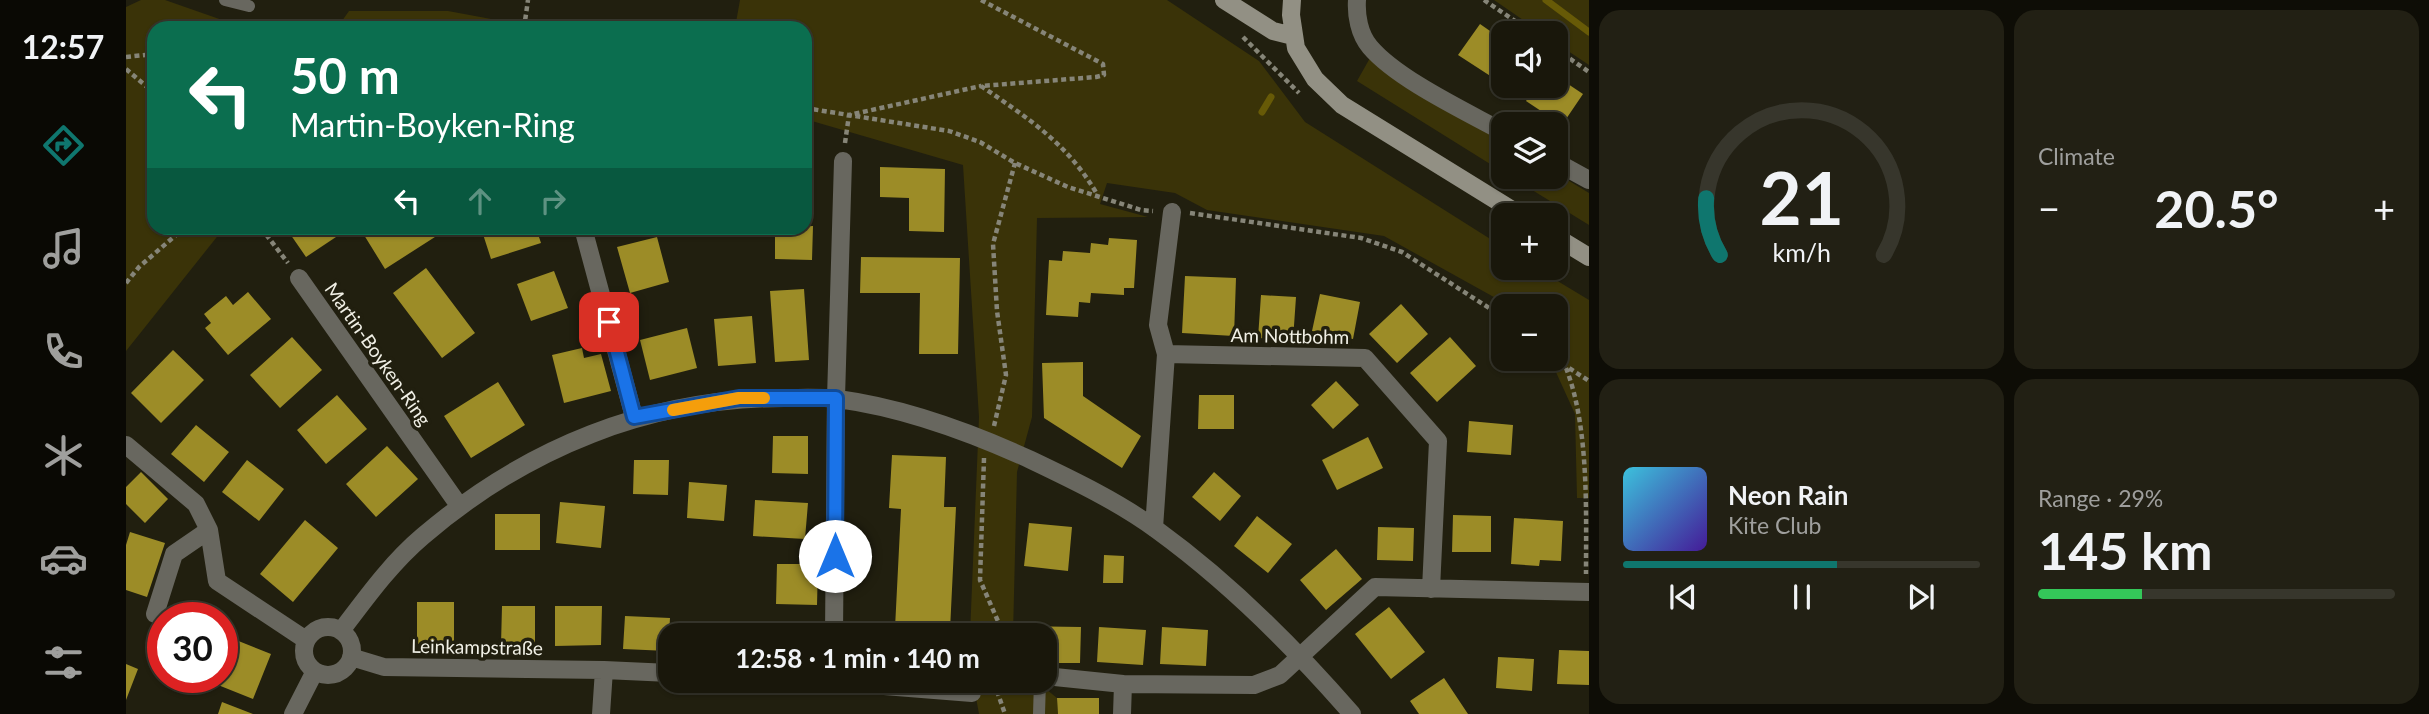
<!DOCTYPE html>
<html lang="en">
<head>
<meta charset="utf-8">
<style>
	:root { --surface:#19170b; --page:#222014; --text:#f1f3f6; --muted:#9f9f9d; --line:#37362c; --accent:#0f766e }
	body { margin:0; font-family:Lato,sans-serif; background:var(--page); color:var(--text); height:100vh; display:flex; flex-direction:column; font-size:26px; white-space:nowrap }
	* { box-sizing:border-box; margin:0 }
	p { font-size:23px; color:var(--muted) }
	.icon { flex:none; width:38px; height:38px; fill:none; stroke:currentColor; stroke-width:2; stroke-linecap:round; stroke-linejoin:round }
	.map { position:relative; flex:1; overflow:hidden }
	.panel { display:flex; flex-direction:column; gap:10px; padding:10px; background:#0e0d06; width:840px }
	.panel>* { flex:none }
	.top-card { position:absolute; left:21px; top:21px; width:665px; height:214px; border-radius:21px; box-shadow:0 2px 5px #0004,0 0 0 2px var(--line); background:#0b6e4f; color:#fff; overflow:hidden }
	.buttons { position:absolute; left:1365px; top:21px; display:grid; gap:14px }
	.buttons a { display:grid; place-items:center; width:77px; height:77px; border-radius:14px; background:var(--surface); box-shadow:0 2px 5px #0004,0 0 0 2px var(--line); font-size:35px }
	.speed { position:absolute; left:21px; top:602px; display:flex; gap:14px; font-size:35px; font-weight:700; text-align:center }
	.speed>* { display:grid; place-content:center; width:91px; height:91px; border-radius:50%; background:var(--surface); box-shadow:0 2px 5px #0004,0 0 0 2px var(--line); line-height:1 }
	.speed .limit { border:10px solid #d22; background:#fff; color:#111 }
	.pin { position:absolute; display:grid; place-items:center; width:60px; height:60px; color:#fff; margin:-30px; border-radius:14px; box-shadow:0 4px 10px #0006 }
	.me { position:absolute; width:77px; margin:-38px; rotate:0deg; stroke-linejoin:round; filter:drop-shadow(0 0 5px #0008) }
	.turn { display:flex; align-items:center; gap:24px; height:147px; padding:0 28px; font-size:32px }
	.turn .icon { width:91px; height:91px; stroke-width:2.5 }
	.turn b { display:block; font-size:49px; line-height:60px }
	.lanes { display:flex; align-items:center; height:66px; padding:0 28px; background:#0003; justify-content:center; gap:35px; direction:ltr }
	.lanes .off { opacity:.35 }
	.big { font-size:52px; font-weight:700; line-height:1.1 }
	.panel .tile { flex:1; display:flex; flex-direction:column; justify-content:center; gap:10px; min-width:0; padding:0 24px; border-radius:21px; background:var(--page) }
	.panel .dial { align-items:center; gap:0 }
	.dial svg { height:182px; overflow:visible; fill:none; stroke:var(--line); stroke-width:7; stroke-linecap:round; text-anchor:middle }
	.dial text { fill:var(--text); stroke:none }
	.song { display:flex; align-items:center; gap:21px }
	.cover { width:84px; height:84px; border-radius:10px; background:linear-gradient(135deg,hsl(190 70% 55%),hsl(260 70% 35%)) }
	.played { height:7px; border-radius:4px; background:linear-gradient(90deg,var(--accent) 60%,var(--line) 60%) }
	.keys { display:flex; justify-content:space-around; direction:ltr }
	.heat { display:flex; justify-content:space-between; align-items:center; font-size:38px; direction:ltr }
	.charge { height:10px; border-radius:5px; background:linear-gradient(90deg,#34c759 29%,var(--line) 0) }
	.panel .tiles { flex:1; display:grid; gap:10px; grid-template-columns:repeat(2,1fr) }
	.trip { position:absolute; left:532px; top:623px; width:399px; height:70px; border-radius:21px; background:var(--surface); box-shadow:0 2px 5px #0004,0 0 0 2px var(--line); font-weight:700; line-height:70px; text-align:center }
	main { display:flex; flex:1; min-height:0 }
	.tabs { display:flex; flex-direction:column; width:126px; justify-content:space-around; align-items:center; background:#0a0904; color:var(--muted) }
	.tabs .icon { width:49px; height:49px }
	.tabs .current { color:var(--accent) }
	.tabs b { font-size:32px; color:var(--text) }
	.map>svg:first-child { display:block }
	.green { fill:#3a3308 }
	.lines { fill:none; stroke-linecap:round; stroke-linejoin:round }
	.stream { stroke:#675a07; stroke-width:7 }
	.building { fill:#9c8c27 }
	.path { stroke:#868578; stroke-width:4.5; stroke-dasharray:5 3.5; stroke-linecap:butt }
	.lane { stroke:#68675f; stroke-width:12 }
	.street { stroke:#68675f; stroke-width:18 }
	.secondary { stroke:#929084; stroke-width:18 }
	.route-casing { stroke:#114b97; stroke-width:18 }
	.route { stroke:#1a73e8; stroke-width:12 }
	.slow { stroke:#f59e0b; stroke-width:12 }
	.labels { text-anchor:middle; stroke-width:7; stroke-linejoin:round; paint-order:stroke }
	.street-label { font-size:19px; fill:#f1f0e6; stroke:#211f0f }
</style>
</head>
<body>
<main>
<nav class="tabs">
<b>12:57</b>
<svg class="icon current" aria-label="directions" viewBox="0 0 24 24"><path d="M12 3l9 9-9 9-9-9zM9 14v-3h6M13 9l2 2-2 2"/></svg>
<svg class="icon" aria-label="music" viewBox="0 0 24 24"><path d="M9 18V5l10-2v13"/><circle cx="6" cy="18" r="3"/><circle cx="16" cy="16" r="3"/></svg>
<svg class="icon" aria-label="phone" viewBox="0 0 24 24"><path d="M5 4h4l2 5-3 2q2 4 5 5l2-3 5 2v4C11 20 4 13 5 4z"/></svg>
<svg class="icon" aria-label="climate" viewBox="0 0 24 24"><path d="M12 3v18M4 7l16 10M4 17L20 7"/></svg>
<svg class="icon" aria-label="car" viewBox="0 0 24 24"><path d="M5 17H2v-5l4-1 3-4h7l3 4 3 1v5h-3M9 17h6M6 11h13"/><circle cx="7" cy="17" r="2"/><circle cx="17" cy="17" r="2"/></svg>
<svg class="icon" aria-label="filters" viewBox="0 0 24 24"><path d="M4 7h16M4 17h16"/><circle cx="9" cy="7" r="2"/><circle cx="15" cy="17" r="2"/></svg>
</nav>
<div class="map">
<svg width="1463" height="714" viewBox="0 0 1463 714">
	<rect width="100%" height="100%" fill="#211f0f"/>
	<path class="green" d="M15,0H39L119,28H28V228H98L0,351V7Z
		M614,0H1041L1133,61L1179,122L1377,247V268H1410L1463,300V498H1451L1449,414L1424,359H1430V306H1384L1258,236L1081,210L1049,193L981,183L974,204L1022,217L911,218L906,417L891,472L887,635H844L853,417L837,165L679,119V28H609Z
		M1368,0H1463V65L1430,43V33H1416Z
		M223,11H322L414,28H211Z
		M1244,58L1377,140V172L1231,81Z
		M1430,173L1463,193V225L1385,177H1430Z
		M847,681H910L931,698L932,714H853Z"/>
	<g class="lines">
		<path class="stream" d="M1420,0L1463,32
			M1136,112L1145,97"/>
	</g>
	<path class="building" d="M1354,24L1377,40V67L1369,79L1332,55Z
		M1430,76L1457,94L1436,125L1400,101L1410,86H1430Z
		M754,167L819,169L818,232L783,231V198L754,197Z
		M687,226L686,260L649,259V228Z
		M160,228H208L213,235L180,257Z
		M250,228H323L259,269L238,235Z
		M355,228H410L415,243L365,259Z
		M531,237L543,282L504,293L491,247Z
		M983,238L1011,240L1008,288H998V295L965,293L964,303L953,302L952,317L920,315L923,260L936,261L937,251L964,253L965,243L982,245Z
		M735,257L834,258L832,354H793L794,293H734Z
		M300,268L349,333L316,358L267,293Z
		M428,271L442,308L405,321L391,284Z
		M1059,276L1110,278L1108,336L1056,333Z
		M678,289L683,360L649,362L644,291Z
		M122,292L145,319L102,355L79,328L85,323L78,314L100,296L107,305Z
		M1194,294L1234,302L1227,339L1186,331Z
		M1135,295L1170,297L1167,340L1132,338Z
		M1275,304L1302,334L1271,363L1243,334Z
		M626,316L630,363L592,366L588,319Z
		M561,328L571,368L524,380L514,340Z
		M166,337L196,370L154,408L124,375Z
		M1324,337L1350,366L1311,402L1284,373Z
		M456,348L458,358L475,354L485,391L438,403L426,355Z
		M47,350L78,380L35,423L5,393Z
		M957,362V396L1015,436L996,468L918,418L916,363Z
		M1210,381L1233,405L1207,429L1185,405Z
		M372,382L399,425L345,458L318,416Z
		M211,395L241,429L200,464L171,430Z
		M1073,395H1108V429H1072Z
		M1343,421L1387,425L1385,455L1341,452Z
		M70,425L103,452L78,482L45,454Z
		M647,436H682V474L646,473Z
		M1242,437L1257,468L1211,490L1196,460Z
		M261,446L292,479L250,517L220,484Z
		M766,455L820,457L818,507H830L824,630L844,631V635H788V629L769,628L775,509L763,508Z
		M121,460L158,489L133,521L96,492Z
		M508,460H543L542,495L507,494Z
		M15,472L42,499L19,523L0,504V487Z
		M1088,472L1115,496L1094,521L1066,497Z
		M563,482L601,485L598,521L561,518Z
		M629,500L682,503L679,539L627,536Z
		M434,502L479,506L475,548L430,543Z
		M369,514H414V550H369Z
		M1327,515L1365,516V552H1326Z
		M1131,516L1166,544L1142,573L1108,546Z
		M1388,518L1437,521L1435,561L1414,560L1413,566L1385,564Z
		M179,520L212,548L167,602L134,574Z
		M903,523L946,527L942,571L898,566Z
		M1252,527L1288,528L1287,561L1251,560Z
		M4,532L39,543L21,597L0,590V545Z
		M1210,549L1236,579L1200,610L1174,580Z
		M978,555L998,556L997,583H977Z
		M651,564H692L691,605L650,604Z
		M291,602H328V644H291Z
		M376,606H409V645H375Z
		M429,606H476L475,645L429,646Z
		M1263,607L1299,652L1265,679L1229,634Z
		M499,616L544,618L542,651L497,649Z
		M888,626L955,627L954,663H919V635H887Z
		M561,627L600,629V635H561Z
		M973,627L1020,630L1017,665L971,662Z
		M1036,627L1082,630L1080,666L1034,664Z
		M635,630L675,632V635H635Z
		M110,640L145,654L127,699L92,685Z
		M1433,650L1463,651V685L1431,684Z
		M1372,657L1408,659L1406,691L1370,688Z
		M0,664L12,669L0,700Z
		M1318,678L1342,714H1293L1284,701Z
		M931,698H973V714H932Z
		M96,702L127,714H92Z"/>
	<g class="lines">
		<path class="path" d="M855,0L977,64L978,75L970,77L855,86C903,119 941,143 971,194
			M1358,0L1407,33
			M398,28L402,0
			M1117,37L1173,93
			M1430,49L1463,72
			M0,57L28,54
			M0,69L28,93
			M679,108L823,131L854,142L889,163L942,187L1015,210L1027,211
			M719,143L723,115L855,86
			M1064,213L1235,238L1276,252L1377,317
			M135,228L162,263
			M0,283L13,267L58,228
			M1429,359L1463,381
			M1440,368C1463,427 1460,509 1460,574
			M868,426L880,375L871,311L867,244L889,163
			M858,458L854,580L878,635
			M871,691L879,714
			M862,692L871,691L882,681"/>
		<path class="lane" d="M99,0L123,6
			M913,714L914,681"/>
		<path class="street" d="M1231,0C1230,15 1233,34 1244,47C1271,79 1339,111 1377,132
			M1430,162L1463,180
			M457,228L508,417
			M173,278L334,507
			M1040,354L1239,358L1312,441L1305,589
			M0,445L70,504L83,530L91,581L180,640
			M1028,528L1040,354L1032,325L1046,212
			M29,614L48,554L83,530
			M178 651a24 24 0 1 1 48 0a24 24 0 1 1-48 0Z
			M215,631C240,598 265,563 297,536C400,448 523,398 658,398C676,398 694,397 712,399C779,408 844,432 905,460C947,480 993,502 1031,530C1104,583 1167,646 1226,714
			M708,635L710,398L717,161
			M225,657L258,667L478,670L475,714
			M478,670L544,673
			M919,676L997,684
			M686,681H708
			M708,682L846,693
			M167,714L189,671
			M996,714L997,684L1128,685L1154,675L1249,587L1463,592"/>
		<path class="secondary" d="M1098,0L1147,31L1167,36
			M1166,0L1165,15L1170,48L1189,79L1216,105L1394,215
			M1430,237L1463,257"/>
	</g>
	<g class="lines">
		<g class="route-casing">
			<path id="route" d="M483,322L508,417L613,398H710L709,556"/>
		</g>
		<use href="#route" class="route"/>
		<path class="slow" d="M547,410L613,398H638"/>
	</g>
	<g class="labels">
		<g class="street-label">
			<text transform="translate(1164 336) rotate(1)" y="7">Am Nottbohm</text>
			<text transform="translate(252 354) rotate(55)" y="7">Martin-Boyken-Ring</text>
			<text transform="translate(351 647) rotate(1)" y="7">Leinkampstraße</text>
		</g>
	</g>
</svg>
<div class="buttons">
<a><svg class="icon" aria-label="sound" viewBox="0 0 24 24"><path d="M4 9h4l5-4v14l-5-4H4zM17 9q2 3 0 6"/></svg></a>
<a><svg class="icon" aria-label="layers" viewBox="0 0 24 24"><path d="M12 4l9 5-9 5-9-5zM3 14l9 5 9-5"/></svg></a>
<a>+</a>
<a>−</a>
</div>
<div class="speed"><div class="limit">30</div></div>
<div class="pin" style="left:483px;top:322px;background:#d93025"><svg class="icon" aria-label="arrive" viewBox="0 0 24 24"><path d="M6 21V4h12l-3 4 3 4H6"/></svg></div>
<svg class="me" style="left:709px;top:556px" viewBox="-20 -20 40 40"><circle r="19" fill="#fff"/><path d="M0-13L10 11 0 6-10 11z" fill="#1a73e8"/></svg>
<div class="trip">12:58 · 1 min · 140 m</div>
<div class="top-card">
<div class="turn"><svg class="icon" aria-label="left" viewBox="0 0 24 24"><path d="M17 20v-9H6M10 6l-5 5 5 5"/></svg><div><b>50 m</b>Martin-Boyken-Ring</div></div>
<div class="lanes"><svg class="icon" aria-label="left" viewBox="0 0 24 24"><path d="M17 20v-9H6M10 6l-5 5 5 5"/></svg><svg class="icon off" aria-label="ahead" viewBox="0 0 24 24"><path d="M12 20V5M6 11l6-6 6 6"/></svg><svg class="icon off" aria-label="right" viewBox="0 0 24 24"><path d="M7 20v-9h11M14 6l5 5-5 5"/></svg></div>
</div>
</div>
<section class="panel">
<div class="tiles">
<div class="tile dial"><svg viewBox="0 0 100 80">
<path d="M14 69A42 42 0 1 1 86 69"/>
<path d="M14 69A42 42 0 0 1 8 44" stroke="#0f766e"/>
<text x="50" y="56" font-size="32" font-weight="700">21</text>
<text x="50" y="72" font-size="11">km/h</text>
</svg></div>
<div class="tile"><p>Climate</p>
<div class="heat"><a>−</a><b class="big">20.5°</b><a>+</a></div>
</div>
<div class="tile">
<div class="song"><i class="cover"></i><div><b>Neon Rain</b><p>Kite Club</p></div></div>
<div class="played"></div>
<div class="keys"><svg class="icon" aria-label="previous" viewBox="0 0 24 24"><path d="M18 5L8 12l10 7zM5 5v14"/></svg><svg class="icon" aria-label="pause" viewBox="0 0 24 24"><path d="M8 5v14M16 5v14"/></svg><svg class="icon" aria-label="next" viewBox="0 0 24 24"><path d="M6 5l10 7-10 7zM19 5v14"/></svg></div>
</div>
<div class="tile"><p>Range · 29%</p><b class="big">145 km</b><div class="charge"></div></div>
</div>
</section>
</main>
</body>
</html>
